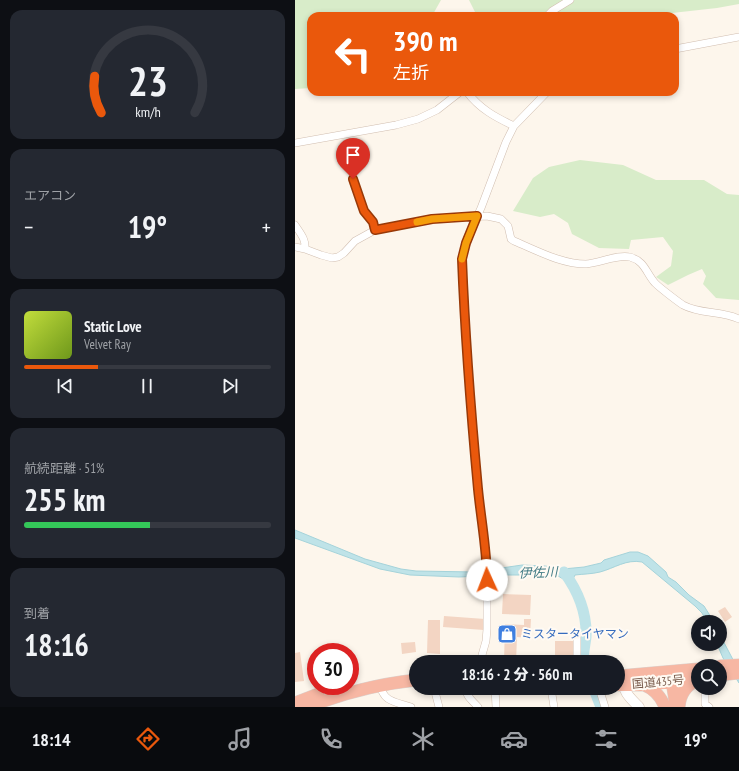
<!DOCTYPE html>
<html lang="ja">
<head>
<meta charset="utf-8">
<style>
	:root { --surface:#171b24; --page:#242831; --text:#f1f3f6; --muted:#9ea1a6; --line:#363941; --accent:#ea580c }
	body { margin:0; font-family:"PT Sans Narrow","Noto Sans JP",sans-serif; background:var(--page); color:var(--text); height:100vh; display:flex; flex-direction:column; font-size:15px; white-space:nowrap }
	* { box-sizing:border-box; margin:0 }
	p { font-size:13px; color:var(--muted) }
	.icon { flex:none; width:22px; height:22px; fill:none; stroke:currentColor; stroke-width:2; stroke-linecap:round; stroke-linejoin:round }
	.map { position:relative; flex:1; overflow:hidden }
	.drawer { display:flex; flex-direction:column; gap:10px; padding:10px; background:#0d0f14; width:295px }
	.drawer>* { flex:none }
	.banner { position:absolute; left:12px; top:12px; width:372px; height:84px; border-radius:12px; box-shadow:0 2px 6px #0003; background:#ea580c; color:#fff; overflow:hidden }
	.controls { position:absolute; left:396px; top:615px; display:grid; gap:8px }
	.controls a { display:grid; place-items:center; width:36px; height:36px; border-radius:50%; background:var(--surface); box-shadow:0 2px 6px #0003; font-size:20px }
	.speed { position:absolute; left:12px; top:643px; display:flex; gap:8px; font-size:20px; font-weight:700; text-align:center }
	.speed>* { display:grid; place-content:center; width:52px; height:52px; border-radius:50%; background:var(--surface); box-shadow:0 2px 6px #0003; line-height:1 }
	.speed .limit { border:6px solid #d22; background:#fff; color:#111 }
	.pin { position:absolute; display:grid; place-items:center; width:34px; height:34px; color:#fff; margin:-41px -17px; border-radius:50% 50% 50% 0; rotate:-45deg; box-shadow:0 0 4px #0007 }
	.pin .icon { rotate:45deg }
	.me { position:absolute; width:44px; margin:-22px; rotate:358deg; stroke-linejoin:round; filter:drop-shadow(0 0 3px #0008) }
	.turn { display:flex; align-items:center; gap:14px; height:84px; padding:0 20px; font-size:18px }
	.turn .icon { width:52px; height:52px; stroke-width:2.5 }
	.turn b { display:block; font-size:28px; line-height:34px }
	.big { font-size:30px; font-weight:800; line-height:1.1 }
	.drawer .card { flex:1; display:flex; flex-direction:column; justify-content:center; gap:6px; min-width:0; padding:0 14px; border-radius:12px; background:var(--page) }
	.drawer .dial { align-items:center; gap:0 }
	.dial svg { height:104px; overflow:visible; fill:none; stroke:var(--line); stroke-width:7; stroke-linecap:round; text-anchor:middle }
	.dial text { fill:var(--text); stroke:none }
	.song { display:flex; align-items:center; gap:12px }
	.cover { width:48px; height:48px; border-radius:6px; background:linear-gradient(135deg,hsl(70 70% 55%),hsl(80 70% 35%)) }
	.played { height:4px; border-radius:2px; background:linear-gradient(90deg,var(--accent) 30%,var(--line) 30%) }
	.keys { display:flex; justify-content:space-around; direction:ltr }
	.heat { display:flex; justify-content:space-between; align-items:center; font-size:22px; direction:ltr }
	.charge { height:6px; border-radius:3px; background:linear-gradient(90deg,#34c759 51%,var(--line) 0) }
	.trip { position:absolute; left:114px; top:655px; width:216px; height:40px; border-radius:20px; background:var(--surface); box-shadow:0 2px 6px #0003; font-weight:800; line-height:40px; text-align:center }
	.dock { display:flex; height:64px; justify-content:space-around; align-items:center; background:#090b0e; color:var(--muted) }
	.dock .icon { width:28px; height:28px }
	.dock .active { color:var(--accent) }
	.dock b { font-size:18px; color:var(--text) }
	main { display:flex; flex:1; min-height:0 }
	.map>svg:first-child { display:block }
	.green { fill:#d8ecc9 }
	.water { fill:#bfe3e8; stroke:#a5d3da }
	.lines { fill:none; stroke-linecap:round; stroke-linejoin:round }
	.river { stroke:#bfe3e8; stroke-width:11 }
	.building { fill:#f3d5c3 }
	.street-casing { stroke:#d1beb0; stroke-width:8 }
	.secondary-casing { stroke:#d6c0b0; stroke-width:11 }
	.highway-casing { stroke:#dad1cd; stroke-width:13 }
	.street { stroke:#fff; stroke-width:7 }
	.secondary { stroke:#fff; stroke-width:10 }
	.highway { stroke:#f7b7a3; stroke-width:12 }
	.route-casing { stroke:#983908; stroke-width:10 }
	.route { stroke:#ea580c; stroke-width:7 }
	.slow { stroke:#f59e0b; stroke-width:7 }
	.labels { text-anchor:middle; stroke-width:4; stroke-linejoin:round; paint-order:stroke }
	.shop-label { font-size:12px; fill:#366cbe; stroke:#fffaf3; text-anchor:start }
	.street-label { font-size:12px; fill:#7a5c4d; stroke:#fffaf3 }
	.water-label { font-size:13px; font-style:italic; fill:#437c86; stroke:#fffaf3 }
</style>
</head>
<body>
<main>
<section class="drawer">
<div class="card dial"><svg viewBox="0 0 100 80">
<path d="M14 69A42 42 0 1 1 86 69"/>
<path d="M14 69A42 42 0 0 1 9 41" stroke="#ea580c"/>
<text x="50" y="56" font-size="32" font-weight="700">23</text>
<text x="50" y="72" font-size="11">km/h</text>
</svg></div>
<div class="card"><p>エアコン</p>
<div class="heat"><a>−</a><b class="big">19°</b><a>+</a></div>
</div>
<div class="card">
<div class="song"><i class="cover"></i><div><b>Static Love</b><p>Velvet Ray</p></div></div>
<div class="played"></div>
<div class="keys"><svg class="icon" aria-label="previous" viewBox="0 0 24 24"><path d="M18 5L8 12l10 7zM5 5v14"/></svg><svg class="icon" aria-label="pause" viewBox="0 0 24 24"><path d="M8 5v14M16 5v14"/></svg><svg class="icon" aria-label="next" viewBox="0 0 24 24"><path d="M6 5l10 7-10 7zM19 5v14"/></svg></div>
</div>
<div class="card"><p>航続距離 · 51%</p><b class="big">255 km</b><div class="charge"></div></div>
<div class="card"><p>到着</p><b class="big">18:16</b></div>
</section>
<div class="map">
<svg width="444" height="707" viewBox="0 0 444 707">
	<rect width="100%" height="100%" fill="#fdf6ec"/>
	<path class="green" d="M0,0H146L137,16H16V88L0,89Z
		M174,0H444V4L422,8L350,16H182Z
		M285,160L328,165L361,180H409L432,194L444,195V300L421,298L408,284L411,276L407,269L393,275L373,285L361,277L376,266L378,251L368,237L336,240L334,249L304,248L277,234L273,223L259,214L245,217L218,211L238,178L254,167Z"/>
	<path class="water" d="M0,530L70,559L106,569L121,571L179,572L227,565L250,566L268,569L289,567L306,563L309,560L335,552H343L353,556L371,572L373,577L381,582L394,595L409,606L419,622H412L407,613L400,606L347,562C331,559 320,568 305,572C297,574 288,574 280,575L278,579L270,580L263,576L243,575H209L164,577L115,575L85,569L0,538Z
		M425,635L444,671V683L428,658L422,644H425Z"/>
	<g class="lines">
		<path class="river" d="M269,572C283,591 292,613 291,637C290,645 288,654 288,662
			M300,692L306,707"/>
	</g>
	<path class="building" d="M208,594L236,595L235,615L207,614Z
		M430,607L437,617L430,622L423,611Z
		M149,616L190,619L189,630L148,627Z
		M229,619H236L235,638L222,637L221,662H209L210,624L229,625Z
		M133,620H145V654L132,653Z
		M260,641H280V662H260Z
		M120,642L121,652L107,654L106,643Z
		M5,652L9,681L0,682V653Z"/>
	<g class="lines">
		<g class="street-casing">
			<path id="street" d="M252,16L257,11L275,0
				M380,49L444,37
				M172,92C185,109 200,117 219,126L211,142L186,208C178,224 172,241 167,259L174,384L183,491L192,564V629L191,641L185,662
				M219,126L252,92
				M0,143L101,125L123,119L142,110L165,92
				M58,179L69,211L78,222L80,230
				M0,225C5,233 11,239 10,249
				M0,247L10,249L26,255L37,258L43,257L49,253L60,241L80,230L137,219L192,216L206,219L213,226L216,239L219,241C241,250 266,264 291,264C304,263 324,254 335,257C350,261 351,273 360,283C365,288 382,301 388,305C404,314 427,311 444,319
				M282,632V662
				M84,685C86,689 88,694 91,697C97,703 108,704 116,707
				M139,688L144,707
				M171,688C170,696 178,701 183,707
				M200,688L201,707
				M256,688L259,707
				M304,688L310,707
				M410,688V704L414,707"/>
		</g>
		<g class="secondary-casing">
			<path id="secondary" d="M328,678C328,692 334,697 344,707"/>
		</g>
		<g class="highway-casing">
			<path id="highway" d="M425,666L444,665
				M375,675L377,682L381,707
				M425,675L444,673
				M323,676L403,669
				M323,685H349L403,678
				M349,685C359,689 366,697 370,707
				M0,703L23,694
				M13,707C48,693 84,684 121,680
				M384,707C385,694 391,685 403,680"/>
		</g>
		<use href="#street" class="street"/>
		<use href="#secondary" class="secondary"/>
		<use href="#highway" class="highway"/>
	</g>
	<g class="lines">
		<g class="route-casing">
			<path id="route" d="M58,179L69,211L78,222L80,230L137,219L182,216L171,243L167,259C170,336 176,413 183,489C186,520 192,550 192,580"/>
		</g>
		<use href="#route" class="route"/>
		<path class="slow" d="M122,222L137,219L182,216L171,243L167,259"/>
	</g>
	<defs>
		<g id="shop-square" transform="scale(1)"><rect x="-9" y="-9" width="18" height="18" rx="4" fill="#3f7fe0" stroke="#fffaf3"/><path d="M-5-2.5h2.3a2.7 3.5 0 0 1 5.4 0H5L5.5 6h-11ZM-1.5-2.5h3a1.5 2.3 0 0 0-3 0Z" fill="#fff"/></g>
	</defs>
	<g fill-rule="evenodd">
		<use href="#shop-square" x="212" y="634"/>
	</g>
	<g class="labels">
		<g class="shop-label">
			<text x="226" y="638">ミスタータイヤマン</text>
		</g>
		<g class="street-label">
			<text transform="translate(363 682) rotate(-5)" y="4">国道435号</text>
		</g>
		<g class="water-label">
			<text transform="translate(243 572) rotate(-2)" y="5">伊佐川</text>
		</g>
	</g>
</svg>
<div class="controls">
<a><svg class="icon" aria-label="sound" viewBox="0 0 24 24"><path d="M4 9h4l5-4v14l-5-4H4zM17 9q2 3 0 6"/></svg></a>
<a><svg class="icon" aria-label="search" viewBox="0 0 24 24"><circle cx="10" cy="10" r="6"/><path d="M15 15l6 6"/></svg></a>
</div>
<div class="speed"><div class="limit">30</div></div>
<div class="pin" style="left:58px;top:179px;background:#d93025"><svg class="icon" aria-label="arrive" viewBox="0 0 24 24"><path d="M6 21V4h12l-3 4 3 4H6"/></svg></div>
<svg class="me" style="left:192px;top:580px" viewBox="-20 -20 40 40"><circle r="19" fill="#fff"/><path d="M0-13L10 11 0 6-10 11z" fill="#ea580c"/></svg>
<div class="trip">18:16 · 2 分 · 560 m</div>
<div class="banner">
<div class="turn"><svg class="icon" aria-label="left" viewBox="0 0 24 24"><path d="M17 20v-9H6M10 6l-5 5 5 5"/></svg><div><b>390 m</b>左折</div></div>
</div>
</div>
</main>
<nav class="dock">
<b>18:14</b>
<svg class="icon active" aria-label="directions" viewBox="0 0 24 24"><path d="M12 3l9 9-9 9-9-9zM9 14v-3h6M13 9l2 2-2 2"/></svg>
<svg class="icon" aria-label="music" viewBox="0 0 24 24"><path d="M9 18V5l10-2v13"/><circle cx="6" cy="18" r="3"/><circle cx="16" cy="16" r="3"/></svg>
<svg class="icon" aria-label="phone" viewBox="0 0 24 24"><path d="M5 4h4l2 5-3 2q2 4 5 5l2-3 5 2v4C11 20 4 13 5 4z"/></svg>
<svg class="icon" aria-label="climate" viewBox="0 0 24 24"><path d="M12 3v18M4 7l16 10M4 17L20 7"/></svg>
<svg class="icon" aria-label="car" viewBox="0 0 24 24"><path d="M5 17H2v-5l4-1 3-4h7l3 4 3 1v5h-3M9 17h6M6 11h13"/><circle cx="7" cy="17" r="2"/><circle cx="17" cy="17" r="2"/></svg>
<svg class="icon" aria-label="filters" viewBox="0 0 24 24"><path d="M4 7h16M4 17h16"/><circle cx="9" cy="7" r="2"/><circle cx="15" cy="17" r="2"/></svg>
<b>19°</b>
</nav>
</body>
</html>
